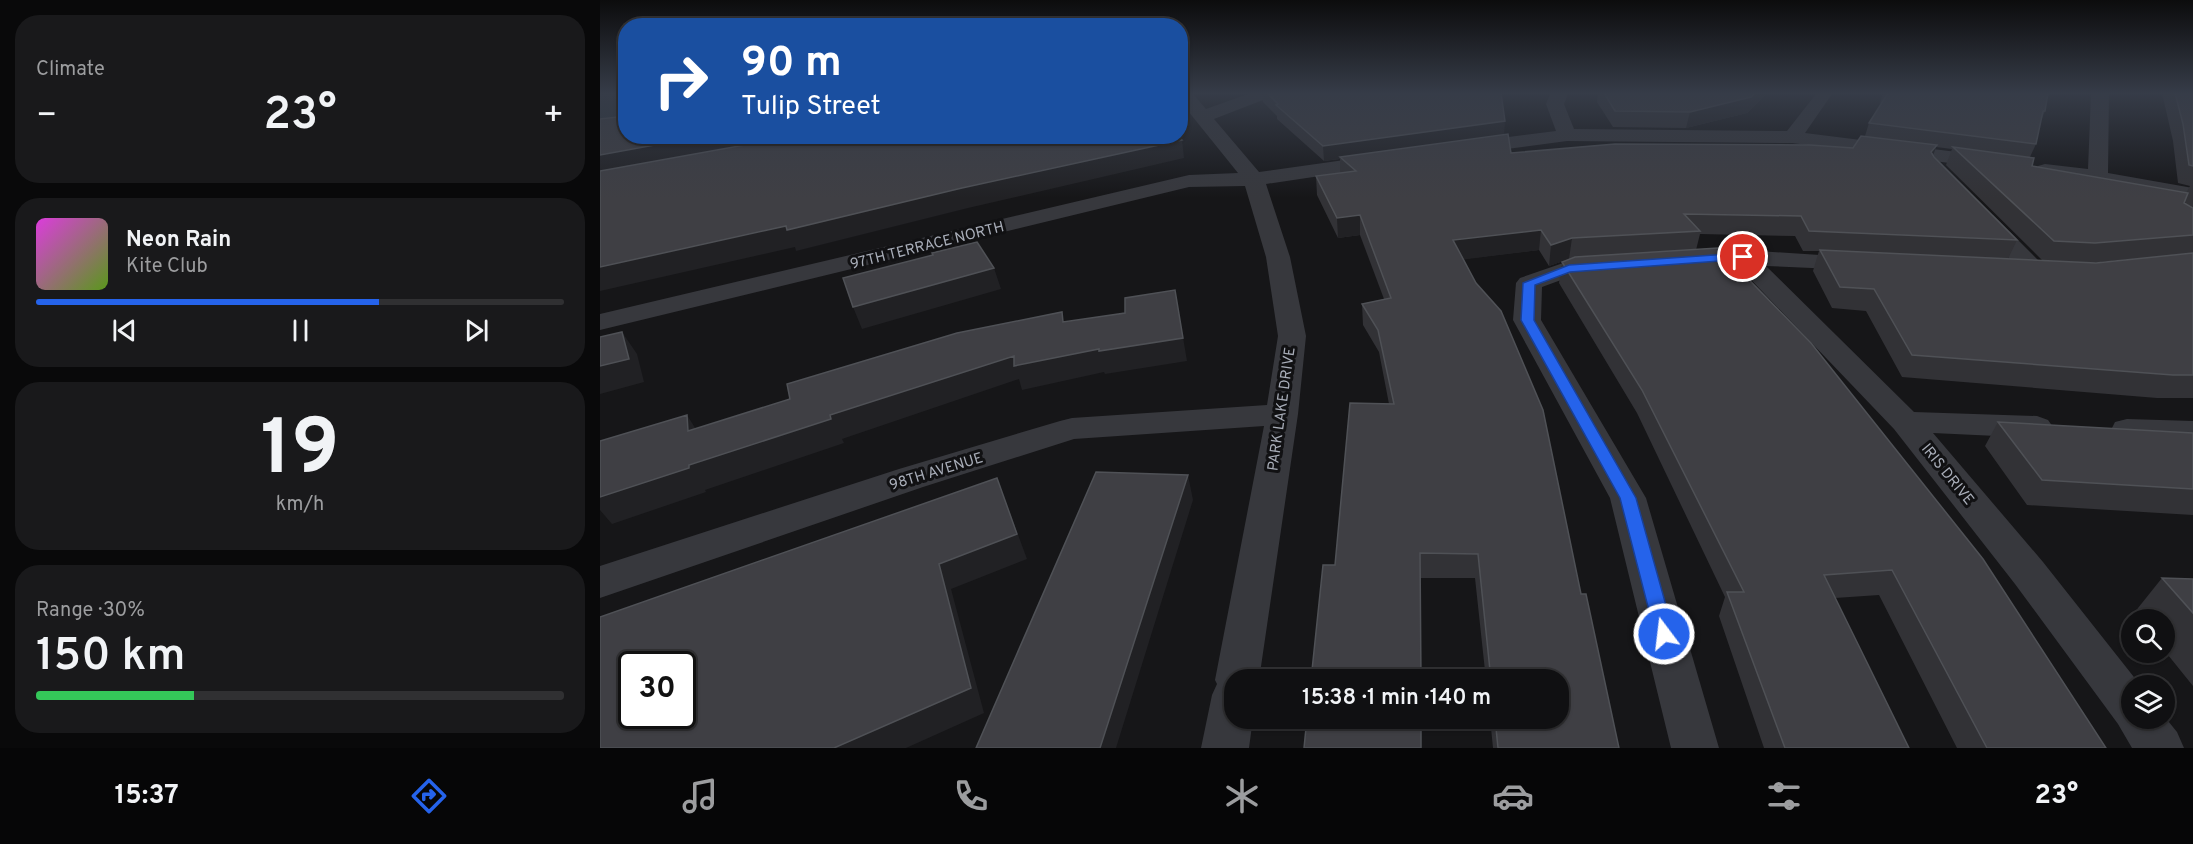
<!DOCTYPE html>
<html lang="en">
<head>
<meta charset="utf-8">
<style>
	:root { --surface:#101012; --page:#19191b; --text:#f1f3f6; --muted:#9c9d9f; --line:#303032; --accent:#2563eb }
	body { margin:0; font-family:Overpass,sans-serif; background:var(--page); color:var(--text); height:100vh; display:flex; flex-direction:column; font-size:22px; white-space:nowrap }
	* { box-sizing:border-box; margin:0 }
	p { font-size:20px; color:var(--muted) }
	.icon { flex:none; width:33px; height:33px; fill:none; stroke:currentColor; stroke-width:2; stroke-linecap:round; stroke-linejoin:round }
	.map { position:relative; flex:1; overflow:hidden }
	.panel { display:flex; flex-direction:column; gap:15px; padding:15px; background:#09090a; width:600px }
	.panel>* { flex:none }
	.hud { position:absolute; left:18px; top:18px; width:570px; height:126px; border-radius:24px; box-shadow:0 2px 4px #0004,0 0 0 2px var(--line); background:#1a4fa0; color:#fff; overflow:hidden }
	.tools { position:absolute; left:1521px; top:609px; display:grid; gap:12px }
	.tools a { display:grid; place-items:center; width:54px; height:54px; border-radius:50%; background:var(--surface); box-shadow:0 2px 4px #0004,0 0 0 2px var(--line); font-size:30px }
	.speed { position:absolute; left:18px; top:651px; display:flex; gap:12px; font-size:30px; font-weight:700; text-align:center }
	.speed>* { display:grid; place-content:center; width:78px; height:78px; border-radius:50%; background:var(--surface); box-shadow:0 2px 4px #0004,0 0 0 2px var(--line); line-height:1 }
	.speed .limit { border:3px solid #111; border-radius:9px; background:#fff; color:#111 }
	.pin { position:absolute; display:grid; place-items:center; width:51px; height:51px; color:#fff; margin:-26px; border:3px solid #fff; border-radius:50%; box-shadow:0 2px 6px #0007 }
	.me { position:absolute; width:66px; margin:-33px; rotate:345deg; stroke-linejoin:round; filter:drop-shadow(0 0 4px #0008) }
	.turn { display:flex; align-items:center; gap:21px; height:126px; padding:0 24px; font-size:27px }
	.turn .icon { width:78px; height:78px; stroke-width:2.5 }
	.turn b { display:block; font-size:42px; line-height:51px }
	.big { font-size:45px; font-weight:600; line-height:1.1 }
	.panel .card { flex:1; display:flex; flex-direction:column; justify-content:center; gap:9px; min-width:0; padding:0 21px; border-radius:24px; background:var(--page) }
	.panel .dial { align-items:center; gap:0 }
	.dial b { font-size:78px; line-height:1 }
	.song { display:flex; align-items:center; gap:18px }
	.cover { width:72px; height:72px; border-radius:9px; background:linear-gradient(135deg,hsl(300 70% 55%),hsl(90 70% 35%)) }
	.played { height:6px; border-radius:3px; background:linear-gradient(90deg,var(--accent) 65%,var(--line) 65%) }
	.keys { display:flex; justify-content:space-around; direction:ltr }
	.heat { display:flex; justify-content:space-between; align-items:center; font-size:33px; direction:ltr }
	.charge { height:9px; border-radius:4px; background:linear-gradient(90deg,#34c759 30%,var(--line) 0) }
	.trip { position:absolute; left:624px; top:669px; width:345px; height:60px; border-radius:24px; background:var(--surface); box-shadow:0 2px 4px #0004,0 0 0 2px var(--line); font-weight:600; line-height:60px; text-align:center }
	.dock { display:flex; height:96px; justify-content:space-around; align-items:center; background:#060607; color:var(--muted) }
	.dock .icon { width:42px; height:42px }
	.dock .on { color:var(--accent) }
	.dock b { font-size:27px; color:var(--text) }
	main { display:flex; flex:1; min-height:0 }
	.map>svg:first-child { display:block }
	.water { fill:#2c353c }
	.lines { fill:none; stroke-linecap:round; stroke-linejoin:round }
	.street { fill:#37383d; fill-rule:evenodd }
	.wall { fill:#323236; fill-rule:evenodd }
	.shaded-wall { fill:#212124 }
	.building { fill:#3f3f44; stroke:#4f5156; stroke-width:1.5; fill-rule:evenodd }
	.route { fill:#2563eb; stroke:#184099; stroke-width:1.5 }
	.labels { text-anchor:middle; stroke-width:6; stroke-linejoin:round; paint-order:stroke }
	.street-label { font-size:15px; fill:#a8adb8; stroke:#111113 }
</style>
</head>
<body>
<main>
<section class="panel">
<div class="card"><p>Climate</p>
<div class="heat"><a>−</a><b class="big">23°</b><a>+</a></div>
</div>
<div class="card">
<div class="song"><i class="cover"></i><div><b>Neon Rain</b><p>Kite Club</p></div></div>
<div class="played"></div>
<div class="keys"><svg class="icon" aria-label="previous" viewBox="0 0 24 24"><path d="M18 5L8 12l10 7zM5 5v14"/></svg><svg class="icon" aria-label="pause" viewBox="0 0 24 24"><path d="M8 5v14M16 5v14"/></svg><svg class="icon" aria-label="next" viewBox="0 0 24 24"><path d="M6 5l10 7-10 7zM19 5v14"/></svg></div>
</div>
<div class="card dial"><b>19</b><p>km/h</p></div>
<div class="card"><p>Range · 30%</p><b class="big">150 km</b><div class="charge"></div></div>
</section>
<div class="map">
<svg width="1593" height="748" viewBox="0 0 1593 748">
	<rect width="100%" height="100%" fill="#161618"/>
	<path class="water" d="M0,94H25V124L0,128Z"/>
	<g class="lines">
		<path class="street" d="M580,94H593L606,109L648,94H670L668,98L614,119L659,172L780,155L787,157L790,161L787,165L780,167L666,184L690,257L706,336L698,414L659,680H634V718H653L649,748H601L612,695L617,684L615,680L664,426L474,439L323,487L0,598V566L299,469L460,421L472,418L667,405L678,336L666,257L645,186L589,187L0,330V314L589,175L638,173L580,101Z
			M950,94H968L964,104L974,129L1187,131L1216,94H1232L1205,133L1389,156L1396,158L1399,162L1396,166L1389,168L1192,143L967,141L869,154L862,152L859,148L862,144L869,142L956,131L946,104Z
			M1491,94H1509L1508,173L1593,188V202L1438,174L1435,170L1438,166L1445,164L1488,169Z
			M1385,213L1393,215L1445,267L1449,272L1445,277L1436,280L1427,277L1377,225L1374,220L1377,215Z
			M1143,250L1266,258L1269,263L1266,268L1257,270L1166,266L1314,412L1437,416L1448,420L1453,427L1448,434L1437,438L1333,433L1443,562L1541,686H1532V718H1564V716L1577,732L1584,748H1532L1518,724L1415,584L1294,429L1137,265L1086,268L1077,266L1074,261L1077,256L1086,254Z
			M999,259L1008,262L1012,267L1008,272L972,276L942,287L941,320L1046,498L1119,748H1071L1010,498L913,320L916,283L920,278L969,261Z
			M1527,419L1593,421V443L1527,441L1515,438L1511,430L1515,422Z"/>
	</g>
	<path class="wall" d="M662,93H901L904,135L911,153L1253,148L1265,136L1269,123L1282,104L1280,103L1283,93H1448L1445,111L1441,121L1436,144L1430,157L1432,166L1586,193L1590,186L1578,183L1573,141L1562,93H1593V398H1557L1302,377L1266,311L1232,308L1213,271L1219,251H1203L1195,236L1100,234L1096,250L1506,748H1357L1279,595L1235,598L1309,748H1164L1119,616L1125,597L1037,413L959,283L962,262L972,259H969L949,266L939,250L863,259L981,594L1019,748H893L890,718H958V680H886L875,578H820L735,565L789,404L779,352L763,325L762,304L784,299L760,235L738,238L717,195L716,176L740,173V159L724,161L677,119V116L663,102ZM1336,147L1352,149L1346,165L1443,261L1408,259L1417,240L1333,155ZM1533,259L1496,263H1490Z
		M998,93H1167L1147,113L1086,128L1013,127L997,102Z
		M1398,422L1593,433V515L1427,505L1385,446Z
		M1562,578L1593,579V686L1564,650V620H1539L1534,613Z"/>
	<path class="shaded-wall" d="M1155,93H1167L1147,113L1086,128L1090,112Z
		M905,121L904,136L724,161L723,146Z
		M104,136H208L0,175V155Z
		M582,140L584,158L368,208L196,251L195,247L0,291V267Z
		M1337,145L1330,163L1331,152Z
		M760,215V235L738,238L737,218Z
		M941,230L939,250L852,261L853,240Z
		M972,238L969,259L949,266L951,245Z
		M394,268L401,289L262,329L253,307Z
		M575,290L587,361L505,374L504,372L422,390L419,379L242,439L244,443L105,490L106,492L12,524L0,510V497L230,415L414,356L417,366Z
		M22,332L37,354L44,382L0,394V366Z
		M87,415L102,439L88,431Z
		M588,475L593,500L516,748H500Z
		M397,478L427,559L351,589L384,713L306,748H234L339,564Z"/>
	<path class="building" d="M667,93H901L905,121L723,146L676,105L678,104Z
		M1004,93H1155L1151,97L1090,112L1015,111Z
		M1288,93H1448L1445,111H1443L1436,144L1269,123Z
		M1575,93H1593V166L1589,165L1583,124Z
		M26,116V136H104L0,155V119Z
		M908,134L911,153L1015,144L1210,145L1253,148L1261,136L1337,145L1331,152L1334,157L1417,240L1209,231L1201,216L1084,214L1100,231L972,238L951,245L941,230L853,240L876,283L901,311L943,410L981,594H986L1019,748H898L895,718H958V680H891L878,554L820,553L821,680H711L723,565H735L750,403L794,404L778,330L762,304L791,298L760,215L737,218L716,176L756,171L740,157Z
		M195,136H578L582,140L362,188L187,230L186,226L0,267V171Z
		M1353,147L1434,158L1432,166L1588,193L1584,203L1593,208V235L1495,243L1454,241Z
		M377,242L394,268L253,307L243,278L333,255L332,253Z
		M1118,248L1211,343L1383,559L1506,748H1387L1292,570L1224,575L1309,748H1185L1127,592H1144L1042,390L962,262L975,257Z
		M1220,250L1496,263L1593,253V375H1573L1312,355L1274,289L1240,287Z
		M575,290L583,338L499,351V349L414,366V356L230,415L231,419L89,465V468L0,497V441L87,415L88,431L190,399L187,384L357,333L462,312L463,322L525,313V298Z
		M22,332L29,359L0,366V337Z
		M1398,422L1593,433V489L1442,480Z
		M496,472L588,475L500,748H376Z
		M397,478L417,534L339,564L371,688L234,748H0V617ZM32,664H82V716H32Z
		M1562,578L1593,579V613Z
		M707,718H821V748H704Z"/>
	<linearGradient id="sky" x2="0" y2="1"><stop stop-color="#0c0c0d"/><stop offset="0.47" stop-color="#363c48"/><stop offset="1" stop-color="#363c48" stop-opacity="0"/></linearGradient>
	<rect width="1593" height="198" fill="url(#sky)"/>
	<path class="route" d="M1143,253L1148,257L1147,259L970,272L935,285L934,320L1036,498L1074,634L1071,640L1064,642L1058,640L1055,634L1020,498L921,320L923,283L969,265Z"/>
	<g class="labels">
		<g class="street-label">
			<text transform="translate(327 245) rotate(-14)" y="5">97TH TERRACE NORTH</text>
			<text transform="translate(681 409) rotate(-82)" y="5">PARK LAKE DRIVE</text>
			<text transform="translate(336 471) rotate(-17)" y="5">98TH AVENUE</text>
			<text transform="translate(1348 474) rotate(51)" y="5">IRIS DRIVE</text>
		</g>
	</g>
</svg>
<div class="tools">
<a><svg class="icon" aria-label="search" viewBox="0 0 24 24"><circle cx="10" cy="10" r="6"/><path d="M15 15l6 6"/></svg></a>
<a><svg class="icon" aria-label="layers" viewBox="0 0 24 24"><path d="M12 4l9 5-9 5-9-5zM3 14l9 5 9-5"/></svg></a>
</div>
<div class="speed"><div class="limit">30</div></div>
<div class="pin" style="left:1143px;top:257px;background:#d93025"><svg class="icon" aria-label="arrive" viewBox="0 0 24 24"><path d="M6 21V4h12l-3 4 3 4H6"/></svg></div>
<svg class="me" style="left:1064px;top:634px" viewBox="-20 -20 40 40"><circle r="17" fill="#2563eb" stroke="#fff" stroke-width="3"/><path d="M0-11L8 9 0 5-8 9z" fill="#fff"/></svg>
<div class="trip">15:38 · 1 min · 140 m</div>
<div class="hud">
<div class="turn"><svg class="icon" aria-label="right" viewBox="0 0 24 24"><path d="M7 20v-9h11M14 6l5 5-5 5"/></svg><div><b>90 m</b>Tulip Street</div></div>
</div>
</div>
</main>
<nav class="dock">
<b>15:37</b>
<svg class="icon on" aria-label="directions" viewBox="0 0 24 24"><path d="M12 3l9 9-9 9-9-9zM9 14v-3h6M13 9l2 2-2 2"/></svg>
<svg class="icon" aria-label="music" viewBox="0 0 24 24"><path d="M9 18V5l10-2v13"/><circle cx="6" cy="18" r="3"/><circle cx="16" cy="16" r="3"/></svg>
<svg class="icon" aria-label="phone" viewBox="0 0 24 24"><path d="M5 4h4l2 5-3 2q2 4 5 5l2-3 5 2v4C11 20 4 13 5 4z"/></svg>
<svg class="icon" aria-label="climate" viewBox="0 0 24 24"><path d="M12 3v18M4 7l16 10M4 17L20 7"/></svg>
<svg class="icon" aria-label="car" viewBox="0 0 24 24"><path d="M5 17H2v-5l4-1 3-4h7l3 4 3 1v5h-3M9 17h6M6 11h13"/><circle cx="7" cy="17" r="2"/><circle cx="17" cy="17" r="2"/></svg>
<svg class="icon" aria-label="filters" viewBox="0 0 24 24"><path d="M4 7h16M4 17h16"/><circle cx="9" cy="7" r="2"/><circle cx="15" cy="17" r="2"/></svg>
<b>23°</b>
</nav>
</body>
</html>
